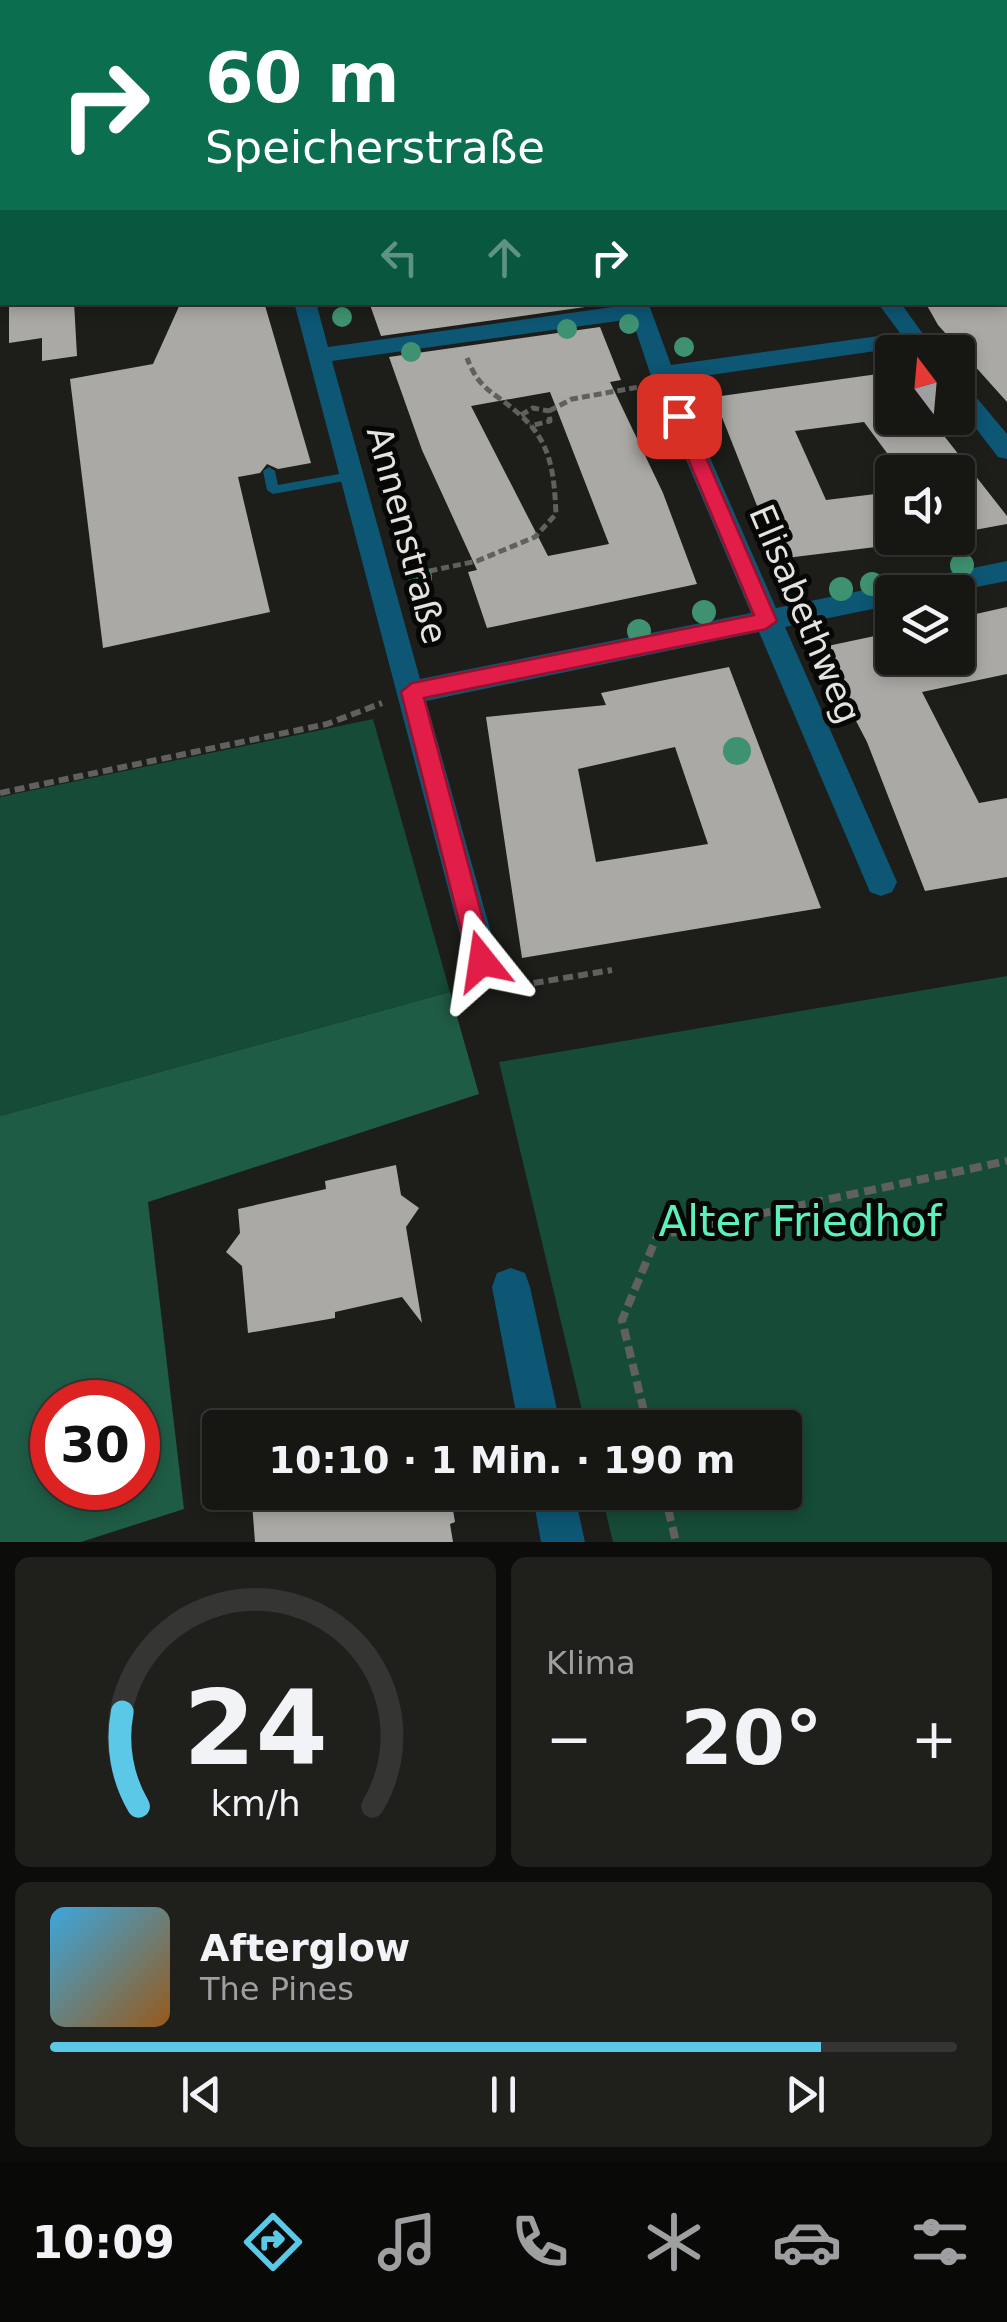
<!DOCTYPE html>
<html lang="de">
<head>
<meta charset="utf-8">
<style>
	:root { --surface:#161613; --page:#1f1f1c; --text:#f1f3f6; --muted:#9e9fa0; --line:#353533; --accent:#5ac8e6 }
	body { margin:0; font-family:"DejaVu Sans",sans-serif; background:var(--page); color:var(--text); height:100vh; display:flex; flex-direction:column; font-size:38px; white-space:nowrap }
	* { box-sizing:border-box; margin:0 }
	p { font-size:32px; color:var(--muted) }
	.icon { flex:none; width:55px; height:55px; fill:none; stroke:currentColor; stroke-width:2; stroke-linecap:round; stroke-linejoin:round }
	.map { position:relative; height:1542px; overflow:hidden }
	.panel { display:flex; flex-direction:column; gap:15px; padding:15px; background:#0c0c0a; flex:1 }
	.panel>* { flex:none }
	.guide { position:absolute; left:0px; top:0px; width:1008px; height:305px; box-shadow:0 5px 15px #0003,0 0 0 2px var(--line); background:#0b6e4f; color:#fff; overflow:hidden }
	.needle { width:65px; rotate:344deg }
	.tools { position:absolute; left:875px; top:335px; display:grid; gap:20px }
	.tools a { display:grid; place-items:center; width:100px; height:100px; border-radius:10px; background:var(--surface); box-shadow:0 5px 15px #0003,0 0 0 2px var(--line); font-size:50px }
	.speed { position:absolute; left:30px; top:1380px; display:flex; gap:20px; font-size:50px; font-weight:700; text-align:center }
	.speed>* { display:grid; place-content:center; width:130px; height:130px; border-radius:50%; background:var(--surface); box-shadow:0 5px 15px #0003,0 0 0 2px var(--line); line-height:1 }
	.speed .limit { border:15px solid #d22; background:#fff; color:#111 }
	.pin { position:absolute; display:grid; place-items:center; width:85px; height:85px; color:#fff; margin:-42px; border-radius:20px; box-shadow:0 5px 15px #0006 }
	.me { position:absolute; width:110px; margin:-55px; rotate:345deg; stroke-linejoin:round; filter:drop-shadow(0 0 8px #0008) }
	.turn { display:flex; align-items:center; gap:35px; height:210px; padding:0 40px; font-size:45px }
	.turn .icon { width:130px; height:130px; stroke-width:2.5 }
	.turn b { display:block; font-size:70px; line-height:85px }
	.lanes { display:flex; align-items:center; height:95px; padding:0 40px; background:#0003; justify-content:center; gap:50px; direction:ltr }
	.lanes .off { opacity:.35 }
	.big { font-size:75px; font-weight:800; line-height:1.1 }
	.panel .widget { flex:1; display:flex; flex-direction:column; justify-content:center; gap:15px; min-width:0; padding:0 35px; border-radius:15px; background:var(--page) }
	.panel .dial { align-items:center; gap:0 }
	.dial svg { height:260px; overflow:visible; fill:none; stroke:var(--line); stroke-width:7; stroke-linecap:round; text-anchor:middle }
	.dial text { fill:var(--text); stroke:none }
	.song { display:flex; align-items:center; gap:30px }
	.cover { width:120px; height:120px; border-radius:15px; background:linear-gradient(135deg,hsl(200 70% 55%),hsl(30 70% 35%)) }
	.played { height:10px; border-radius:5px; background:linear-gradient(90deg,var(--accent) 85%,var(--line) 85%) }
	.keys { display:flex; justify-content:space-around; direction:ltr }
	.heat { display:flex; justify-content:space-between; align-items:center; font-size:55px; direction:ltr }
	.panel .tiles { flex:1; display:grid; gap:15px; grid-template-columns:1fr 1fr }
	.widget:last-child { grid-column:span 2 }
	.trip { position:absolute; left:202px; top:1410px; width:600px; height:100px; border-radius:10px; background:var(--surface); box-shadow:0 5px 15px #0003,0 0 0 2px var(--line); font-weight:800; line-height:100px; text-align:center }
	.dock { display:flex; height:160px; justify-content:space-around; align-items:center; background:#090908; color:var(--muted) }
	.dock .icon { width:70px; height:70px }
	.dock .current { color:var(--accent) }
	.dock b { font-size:45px; color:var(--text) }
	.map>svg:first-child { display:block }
	.green { fill:#154b37 }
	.forest { fill:#1f5c45; fill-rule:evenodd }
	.water { fill:#00002a; stroke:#444461; stroke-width:2.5 }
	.building { fill:#aaa9a5; fill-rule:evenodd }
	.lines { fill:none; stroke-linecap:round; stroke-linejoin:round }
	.path-far2 { stroke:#60605c; stroke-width:5; stroke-dasharray:8 4; stroke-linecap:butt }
	.path-far1 { stroke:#60605c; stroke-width:6; stroke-dasharray:10 5; stroke-linecap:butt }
	.path { stroke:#60605c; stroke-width:8; stroke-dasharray:12 6; stroke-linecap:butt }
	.service { fill:#0d5674; fill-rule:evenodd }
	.minor { fill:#0d5674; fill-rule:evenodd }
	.tree { fill:#3f9271 }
	.route { fill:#e11d48; stroke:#92132f; stroke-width:2.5 }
	.labels { text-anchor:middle; stroke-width:10; stroke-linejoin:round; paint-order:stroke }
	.street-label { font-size:35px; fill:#e4e3e1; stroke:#070706 }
	.near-park-label { font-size:42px; fill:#5bf2b9; stroke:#070706 }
</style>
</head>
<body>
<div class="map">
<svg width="1007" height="1542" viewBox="0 0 1007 1542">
	<rect width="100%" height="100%" fill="#1d1d19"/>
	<path class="green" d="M373,719L450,992L0,1116V797Z
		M1007,976V1542H613L601,1493L785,1492V1428L586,1427L499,1062Z"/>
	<path class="forest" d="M450,992L479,1094L148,1202L184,1509L81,1542H0V1116ZM52,1402H138V1488H52Z"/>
	<path class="water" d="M0,0H474L475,2H2L0,65Z"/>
	<path class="building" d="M9,302H74L77,356L42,361V338L9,343Z
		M181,302H264L311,463L278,469L267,464L260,473L238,477L270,612L103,648L70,379L153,364Z
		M369,302H591L592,306L381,336Z
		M925,302H1007V402L938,325Z
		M600,327L621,380L610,382L663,493L697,584L487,628L468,572L477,570L422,450L389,357ZM550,392L609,544L548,556L471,406Z
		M892,372V418H930L1007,516V524L958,533V472H901L864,422L795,431L826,500L892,492V545L778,559L714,397Z
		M1007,607V674L922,692L979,803L1007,798V877L925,891L867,742L818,648L889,633L892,658H958V618Z
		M729,667L821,908L522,958L486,717L606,705L601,693ZM675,747L708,844L596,862L578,769Z
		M396,1165L401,1195L419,1208L406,1227L422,1323L402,1297L335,1312V1318L248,1333L242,1266L226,1252L240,1233L238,1209L326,1189L325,1181Z
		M257,1492H450L455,1522L450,1524L453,1542H255L252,1503L257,1502Z"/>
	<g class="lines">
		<path class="path-far2" d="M549,411L572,399L639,387
			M521,415L533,408L549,411L550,421L530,426
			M406,576L477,561L535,537L556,514C554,474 552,442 519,414C494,391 480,392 467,358"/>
		<path class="path-far1" d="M0,793L327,724L382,703
			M504,988L612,970"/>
		<path class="path" d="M648,1428L622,1320L657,1236L1007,1161
			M664,1492L676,1542"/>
		<path class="service" d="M269,467L275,471L278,485L350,472L356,476L350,480L273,494L267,490L263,471Z"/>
		<path class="minor" d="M1005,94H1007V107L1005,106Z
			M1005,230H1007V242H1005Z
			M294,302H316L328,347L648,302L671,365L900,333L877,302H900L936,352H915L910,346L676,380L776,608L1007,561V581L951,592H892V605L785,627L897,882L892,892L881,896L870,892L759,632L426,701L499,961L494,972L482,977L470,972ZM632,319L653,382L751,613L420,679L332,361Z
			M958,382L966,385L1007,434V459L998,457L958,405Z
			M511,1268L525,1273L530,1287L561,1428H519L492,1287L497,1273Z
			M532,1492H574L585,1542H541Z"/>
	</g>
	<g class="tree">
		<circle cx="342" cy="317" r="10"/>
		<circle cx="629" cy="324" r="10"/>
		<circle cx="567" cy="329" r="10"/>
		<circle cx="684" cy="347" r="10"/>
		<circle cx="411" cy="352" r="10"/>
		<circle cx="962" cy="565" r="12"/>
		<circle cx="420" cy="577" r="12"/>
		<circle cx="872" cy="584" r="12"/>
		<circle cx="841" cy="589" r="12"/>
		<circle cx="704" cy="612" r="12"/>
		<circle cx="639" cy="631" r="12"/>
		<circle cx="737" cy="751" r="14"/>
	</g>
	<path class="route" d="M679,410L688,416L777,621L766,629L424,698L494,961L491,970L482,973L473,970L469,961L401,692L412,683L754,615L670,416Z"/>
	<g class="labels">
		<g class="street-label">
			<text transform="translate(407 535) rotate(75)" y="12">Annenstraße</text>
			<text transform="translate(805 614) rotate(67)" y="12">Elisabethweg</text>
		</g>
		<g class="near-park-label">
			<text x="800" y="1236">Alter Friedhof</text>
		</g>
	</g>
</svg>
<div class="tools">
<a><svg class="needle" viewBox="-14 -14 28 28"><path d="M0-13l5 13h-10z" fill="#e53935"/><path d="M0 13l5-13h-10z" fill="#9e9fa0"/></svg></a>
<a><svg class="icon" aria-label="sound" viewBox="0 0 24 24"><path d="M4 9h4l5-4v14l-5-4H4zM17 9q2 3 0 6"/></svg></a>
<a><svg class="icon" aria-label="layers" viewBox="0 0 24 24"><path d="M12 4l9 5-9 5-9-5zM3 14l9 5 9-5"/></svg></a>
</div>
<div class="speed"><div class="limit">30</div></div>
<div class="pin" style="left:679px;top:416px;background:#d93025"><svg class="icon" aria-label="arrive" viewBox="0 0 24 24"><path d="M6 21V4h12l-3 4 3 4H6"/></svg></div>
<svg class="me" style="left:482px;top:961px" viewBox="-20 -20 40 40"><path d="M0-17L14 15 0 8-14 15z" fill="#e11d48" stroke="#fff" stroke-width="4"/></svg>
<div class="trip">10:10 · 1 Min. · 190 m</div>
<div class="guide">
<div class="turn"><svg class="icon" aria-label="right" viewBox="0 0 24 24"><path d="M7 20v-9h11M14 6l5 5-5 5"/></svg><div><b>60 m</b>Speicherstraße</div></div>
<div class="lanes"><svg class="icon off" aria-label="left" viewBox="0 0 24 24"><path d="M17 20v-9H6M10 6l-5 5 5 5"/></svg><svg class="icon off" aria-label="ahead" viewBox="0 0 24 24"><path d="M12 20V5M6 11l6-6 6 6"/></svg><svg class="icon" aria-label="right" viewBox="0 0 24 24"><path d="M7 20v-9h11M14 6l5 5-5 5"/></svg></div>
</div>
</div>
<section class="panel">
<div class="tiles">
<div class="widget dial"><svg viewBox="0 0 100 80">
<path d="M14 69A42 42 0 1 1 86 69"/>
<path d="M14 69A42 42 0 0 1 9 40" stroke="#5ac8e6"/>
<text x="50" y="56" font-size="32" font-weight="700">24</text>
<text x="50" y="72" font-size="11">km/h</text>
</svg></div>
<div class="widget"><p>Klima</p>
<div class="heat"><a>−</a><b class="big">20°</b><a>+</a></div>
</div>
<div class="widget">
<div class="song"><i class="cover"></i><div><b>Afterglow</b><p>The Pines</p></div></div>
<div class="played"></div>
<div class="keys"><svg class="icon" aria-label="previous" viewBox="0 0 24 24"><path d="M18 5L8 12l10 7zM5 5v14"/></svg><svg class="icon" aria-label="pause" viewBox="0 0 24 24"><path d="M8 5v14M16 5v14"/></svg><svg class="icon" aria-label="next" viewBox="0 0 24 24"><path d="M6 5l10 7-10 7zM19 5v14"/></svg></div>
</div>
</div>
</section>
<nav class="dock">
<b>10:09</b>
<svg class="icon current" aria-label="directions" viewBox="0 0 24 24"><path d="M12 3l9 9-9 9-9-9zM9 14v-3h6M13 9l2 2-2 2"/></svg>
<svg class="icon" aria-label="music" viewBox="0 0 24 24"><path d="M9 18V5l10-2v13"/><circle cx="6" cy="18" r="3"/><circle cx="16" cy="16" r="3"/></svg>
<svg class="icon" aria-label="phone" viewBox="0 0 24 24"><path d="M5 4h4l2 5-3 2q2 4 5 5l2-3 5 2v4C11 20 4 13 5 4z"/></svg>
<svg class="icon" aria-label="climate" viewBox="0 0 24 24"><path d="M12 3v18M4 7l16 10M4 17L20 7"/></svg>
<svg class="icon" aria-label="car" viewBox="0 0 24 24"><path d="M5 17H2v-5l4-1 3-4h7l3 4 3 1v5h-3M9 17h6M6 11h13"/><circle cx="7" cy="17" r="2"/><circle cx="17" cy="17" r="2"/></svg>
<svg class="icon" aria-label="filters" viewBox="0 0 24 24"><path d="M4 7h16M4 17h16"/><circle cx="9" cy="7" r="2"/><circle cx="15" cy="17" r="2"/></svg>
</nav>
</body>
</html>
